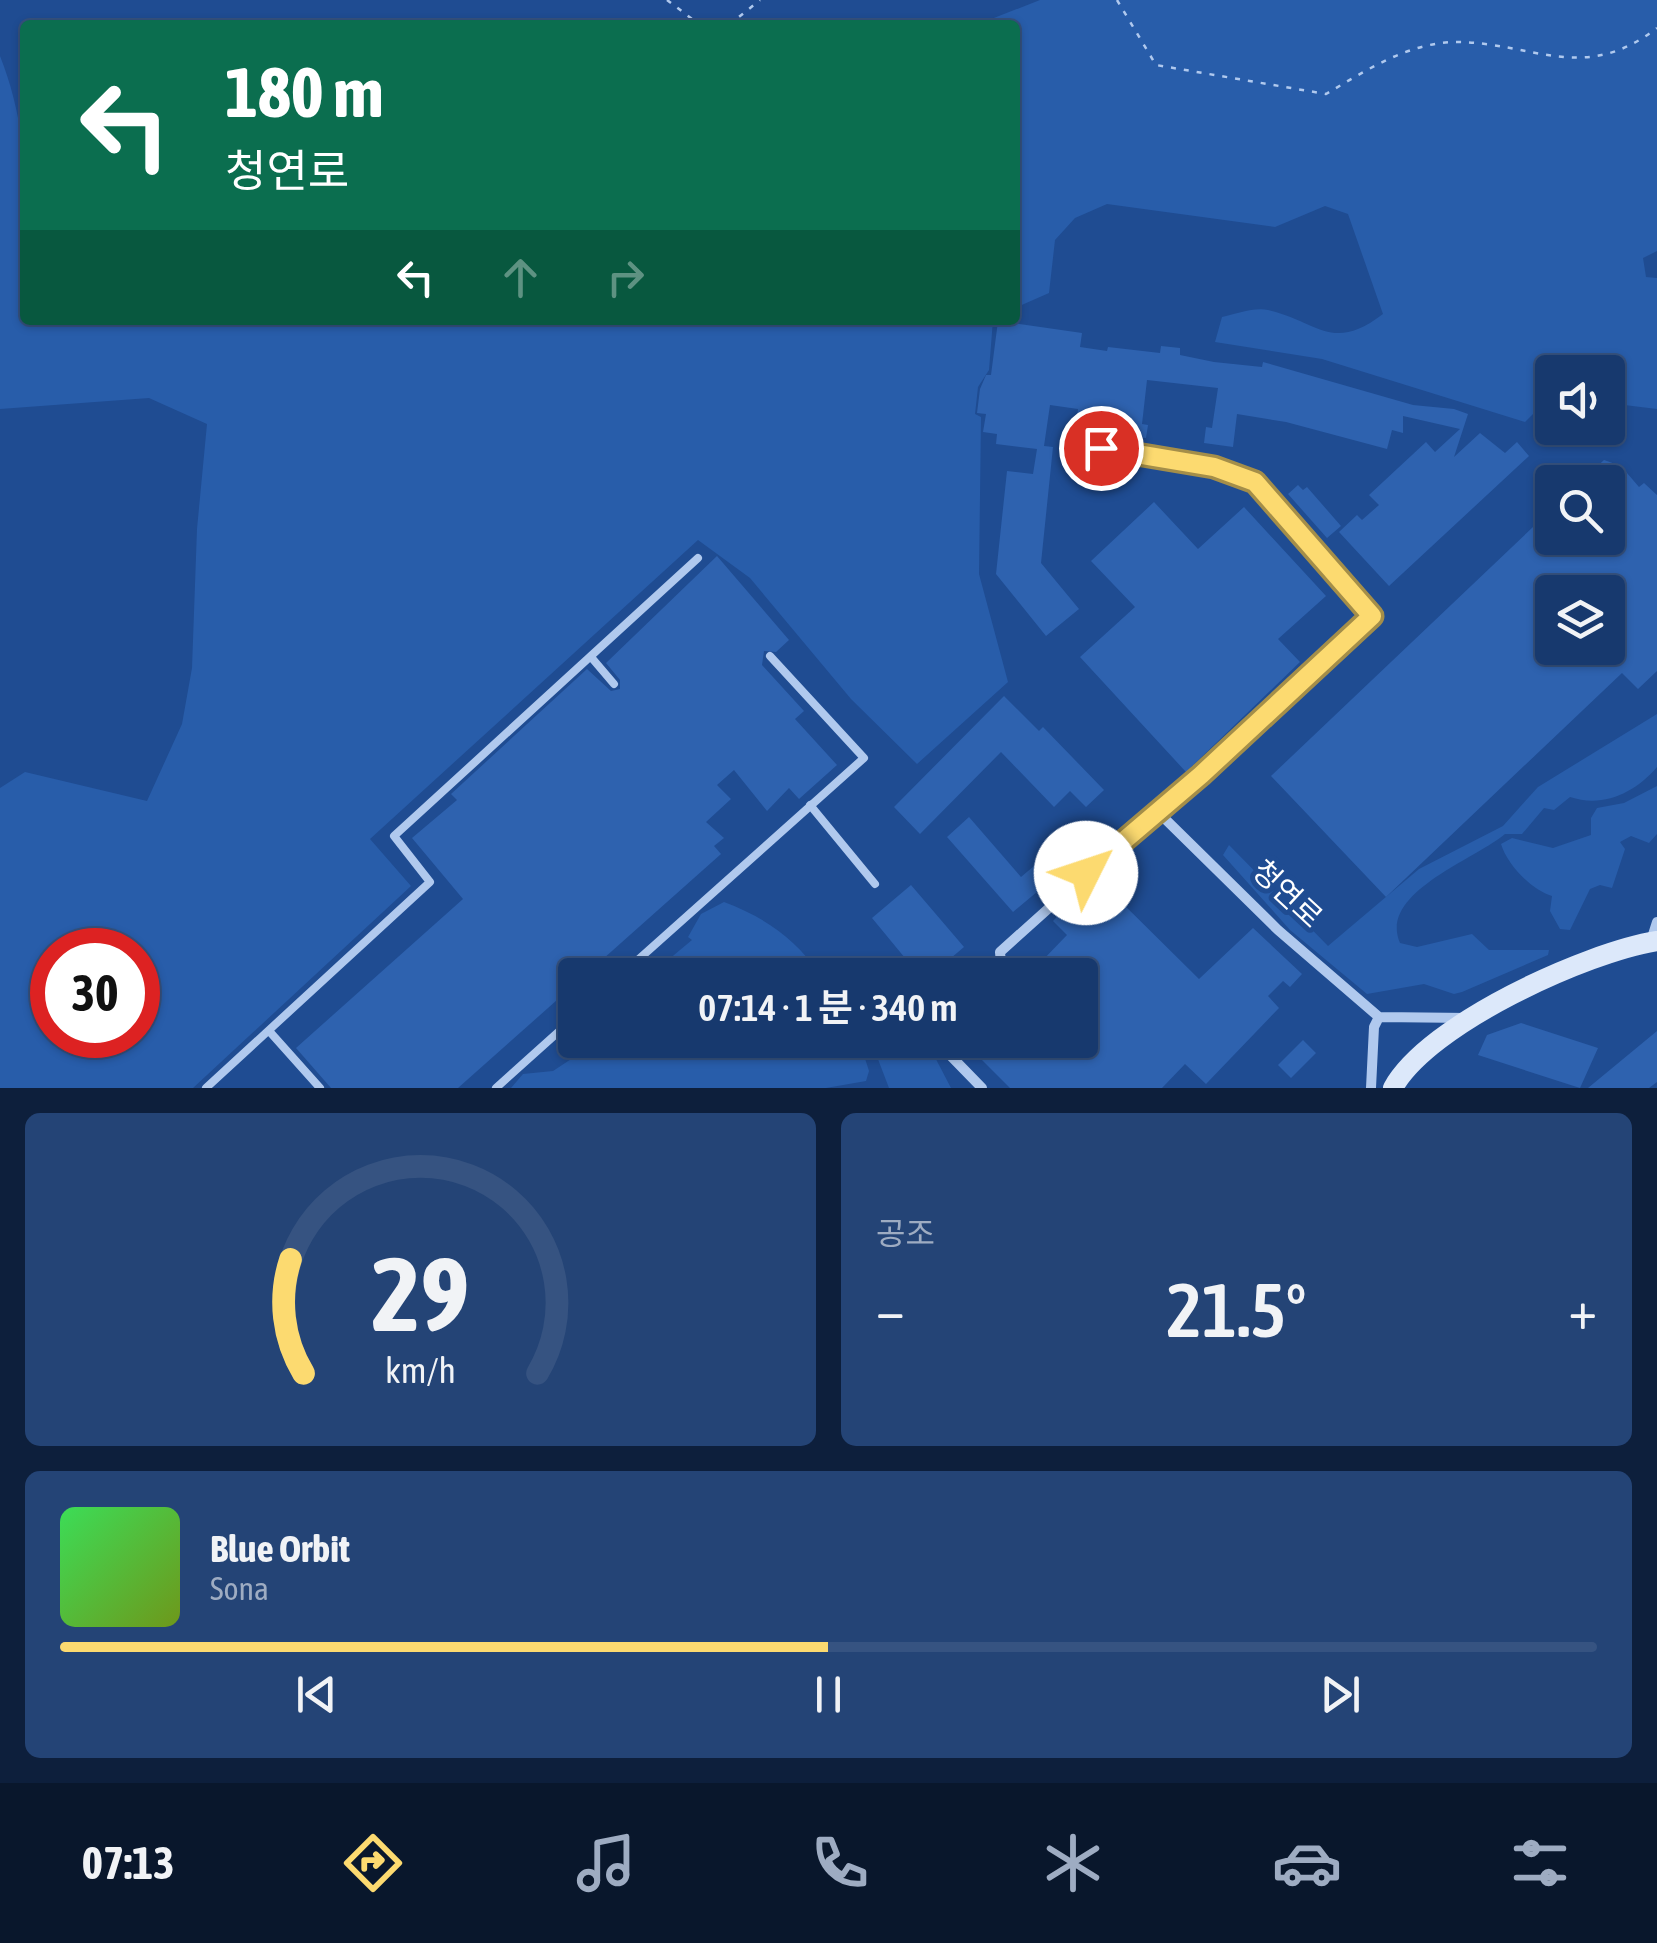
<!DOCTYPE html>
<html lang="ko">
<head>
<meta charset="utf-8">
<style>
	:root { --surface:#17396e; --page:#244476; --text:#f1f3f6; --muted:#9eacc2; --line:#365381; --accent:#fcda70 }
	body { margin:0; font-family:"Asap Condensed","Noto Sans KR",sans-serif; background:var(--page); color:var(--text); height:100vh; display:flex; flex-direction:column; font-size:38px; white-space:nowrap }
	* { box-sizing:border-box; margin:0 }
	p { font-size:32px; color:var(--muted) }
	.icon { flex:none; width:55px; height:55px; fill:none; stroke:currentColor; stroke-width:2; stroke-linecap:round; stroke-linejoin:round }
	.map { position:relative; height:1088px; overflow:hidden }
	.sheet { display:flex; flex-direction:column; gap:25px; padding:25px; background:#0d1f3c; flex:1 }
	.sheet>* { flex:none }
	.top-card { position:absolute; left:20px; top:20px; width:1000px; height:305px; border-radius:10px; box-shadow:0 2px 8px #0004,0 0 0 2px var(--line); background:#0b6e4f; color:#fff; overflow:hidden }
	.tools { position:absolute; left:1535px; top:355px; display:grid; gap:20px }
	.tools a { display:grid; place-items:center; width:90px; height:90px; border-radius:10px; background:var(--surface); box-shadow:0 2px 8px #0004,0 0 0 2px var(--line); font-size:50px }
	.speed { position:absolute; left:30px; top:928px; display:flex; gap:20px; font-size:50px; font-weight:700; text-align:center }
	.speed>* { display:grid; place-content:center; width:130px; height:130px; border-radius:50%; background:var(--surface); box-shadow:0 2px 8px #0004,0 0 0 2px var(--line); line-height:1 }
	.speed .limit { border:15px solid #d22; background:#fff; color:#111 }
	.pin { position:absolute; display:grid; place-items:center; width:85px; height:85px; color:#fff; margin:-42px; border:5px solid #fff; border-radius:50%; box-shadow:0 2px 10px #0007 }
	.me { position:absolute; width:110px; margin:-55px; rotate:49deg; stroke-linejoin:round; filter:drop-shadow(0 0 8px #0008) }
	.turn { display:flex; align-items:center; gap:35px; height:210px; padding:0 40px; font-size:45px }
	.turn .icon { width:130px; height:130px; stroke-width:2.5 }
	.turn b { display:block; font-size:70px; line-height:85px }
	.lanes { display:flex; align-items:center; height:95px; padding:0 40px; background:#0003; justify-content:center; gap:50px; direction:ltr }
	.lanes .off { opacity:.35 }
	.big { font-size:75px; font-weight:600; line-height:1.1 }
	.sheet .widget { flex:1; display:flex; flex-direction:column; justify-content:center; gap:15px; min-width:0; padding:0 35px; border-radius:15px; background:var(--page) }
	.sheet .dial { align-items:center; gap:0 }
	.dial svg { height:260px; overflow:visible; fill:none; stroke:var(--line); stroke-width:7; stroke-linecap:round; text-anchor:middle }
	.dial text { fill:var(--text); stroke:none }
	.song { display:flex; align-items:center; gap:30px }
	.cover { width:120px; height:120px; border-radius:15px; background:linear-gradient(135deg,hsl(130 70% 55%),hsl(80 70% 35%)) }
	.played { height:10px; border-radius:5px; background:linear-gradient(90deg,var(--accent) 50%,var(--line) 50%) }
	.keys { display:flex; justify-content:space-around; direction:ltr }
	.heat { display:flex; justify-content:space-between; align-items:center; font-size:55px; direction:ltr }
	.sheet .tiles { flex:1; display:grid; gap:25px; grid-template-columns:1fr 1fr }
	.widget:last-child { grid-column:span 2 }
	.trip { position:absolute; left:558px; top:958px; width:540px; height:100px; border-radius:10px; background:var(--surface); box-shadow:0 2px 8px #0004,0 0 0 2px var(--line); font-weight:600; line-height:100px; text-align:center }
	.tabs { display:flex; height:160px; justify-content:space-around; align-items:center; background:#09172c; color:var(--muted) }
	.tabs .icon { width:70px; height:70px }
	.tabs .on { color:var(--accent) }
	.tabs b { font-size:45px; color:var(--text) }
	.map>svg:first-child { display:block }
	.green { fill:#285daa; fill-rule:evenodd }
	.building { fill:#2e62af; fill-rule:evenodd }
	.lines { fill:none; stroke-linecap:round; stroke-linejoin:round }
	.path { stroke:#b0c9ee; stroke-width:2.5; stroke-dasharray:5 8; stroke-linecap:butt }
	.lane { stroke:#b0c9ee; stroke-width:8 }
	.street { stroke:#b0c9ee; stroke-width:10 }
	.secondary { stroke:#dce8fa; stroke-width:20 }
	.route-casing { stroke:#a48e49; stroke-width:25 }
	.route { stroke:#fcda70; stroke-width:18 }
	.labels { text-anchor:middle; stroke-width:10; stroke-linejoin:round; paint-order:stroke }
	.street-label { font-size:30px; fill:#fff; stroke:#1f4c92 }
</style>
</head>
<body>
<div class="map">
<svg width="1657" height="1088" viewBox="0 0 1657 1088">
	<rect width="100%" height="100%" fill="#1f4c92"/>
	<path class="green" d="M1040,0H1657V251L1643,258L1646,277L1657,278V409L1608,403V372H1552V395L1525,422L1322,359L1215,342L1222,317C1235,314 1255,307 1268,310C1319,322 1332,353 1383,314L1348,214L1325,206L1275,227L1107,204L1075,218L1055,240L1049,293L1015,308V25H976Z
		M0,56C35,144 25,227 25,320H993L989,370L978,387L975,414L981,417L979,574L1008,682L917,764L851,699L750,578L698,540L370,839L411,886L193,1088H0V788L25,772L147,801L182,724L192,668L197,529L207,424L149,398L0,409ZM138,950V1035H52V950Z
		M1657,714V767C1635,793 1603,808 1570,797L1554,810L1544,808L1522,834H1505C1474,860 1378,893 1400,943L1417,947L1472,934L1489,950H1549L1548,955L1462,992L1454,994L1424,984L1367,994L1290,930L1223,855L1229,845L1328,946L1419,869L1503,826L1538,787Z
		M1657,786V834L1649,843L1631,836L1620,842L1625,849L1612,888L1600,885L1590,889L1570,930L1560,929L1550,911L1552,896C1531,890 1507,864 1501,844L1512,838L1553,848L1591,835V818L1597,808L1624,803Z
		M724,902C766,918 794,938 821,975H650L692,940L688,937L701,914Z
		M600,1040H859L869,1071L866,1081L826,1088H511L523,1074L553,1071Z
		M877,1040H926L951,1088H889L876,1054Z"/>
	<path class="building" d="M998,321L1082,333L1080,347L1107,351L1108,347L1160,353L1161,346L1180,348V355L1214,362L1262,367L1263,362L1413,405L1454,409L1468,414L1454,457L1480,433L1505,453L1517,442L1529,456L1389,586L1339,532L1357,515L1362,520L1379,505L1369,495L1426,442L1435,452L1460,429L1403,416V433L1392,430L1387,449L1286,422L1237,414L1233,447L1204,443L1206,427L1212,428L1218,388L1147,380L1142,424L1148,425L1146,438L1092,433L1089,463L1072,460L1078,409L1050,405L1044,446L1053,447L1041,563L1079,609L1046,636L996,574L1007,471L1033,474L1037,449L996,444L997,434L983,432L986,414L977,413L980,389L986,375H991Z
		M1604,460L1621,466L1639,487L1644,483L1657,495V671L1638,689L1622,673L1386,897L1271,776L1552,509V538H1608V482H1580ZM1552,592H1608V648H1552Z
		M1298,485L1303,490L1307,487L1341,526L1327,538L1288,494Z
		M1154,502L1198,549L1244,507L1326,596L1278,639L1300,662L1186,772L1080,657L1135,607L1091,561Z
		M717,556L789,640L776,652L764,651L762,665L804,711L795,719L837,765L799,799L789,788L767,811L734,770L717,785L731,799L706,822L724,838L714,846L721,854L585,975H575V984L458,1088H331L296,1048L463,899L412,838L457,800L451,794L587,669L611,691L620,689V680L606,663Z
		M1004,696L1039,731L1043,727L1104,790L1086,807L1070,791L1054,807L1001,752L920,834L894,807Z
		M969,817L1021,877L1054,849L1068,866L1013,912L947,837Z
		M911,885L964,947L931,975H919L872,918Z
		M1110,891L1199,979L1253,928L1302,974L1290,987L1283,981L1268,996L1279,1008L1206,1084L1185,1064L1162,1088H1010L976,1054L990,1040H1080V975H1050L1039,964L1067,935L1053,921L1076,897L1090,911Z
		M1521,1023L1598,1048L1580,1088L1478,1055L1487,1035Z
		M1657,1031V1082L1649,1088H1588Z
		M1303,1040L1316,1053L1291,1078L1278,1065Z"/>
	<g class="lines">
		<path class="path" d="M667,0L700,25
			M1117,0L1156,65L1326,94C1365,71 1407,43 1455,42C1533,42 1583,85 1657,28
			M729,25L760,0"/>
		<path class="lane" d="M591,657L614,684
			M810,805L875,884
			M621,975L864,758L770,656
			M270,1032L320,1088
			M206,1088L430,882L394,836L698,558
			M496,1088L575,1017"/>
		<path class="street" d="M1101,448L1213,467L1255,481L1372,616L1157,811L1278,930L1379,1017L1469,1018
			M1651,941L1657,922
			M1002,975L1000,952L1157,811
			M950,1040L947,1052L982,1088
			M1371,1088L1374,1027L1379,1017"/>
		<path class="secondary" d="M1393,1088C1428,1024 1587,952 1657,941"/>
	</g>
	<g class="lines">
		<g class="route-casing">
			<path id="route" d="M1086,873L1201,775L1372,616L1255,482L1214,467L1101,448"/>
		</g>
		<use href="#route" class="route"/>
	</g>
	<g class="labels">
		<g class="street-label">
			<text transform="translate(1287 894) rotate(43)" y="10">청연로</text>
		</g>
	</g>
</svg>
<div class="tools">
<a><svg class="icon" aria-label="sound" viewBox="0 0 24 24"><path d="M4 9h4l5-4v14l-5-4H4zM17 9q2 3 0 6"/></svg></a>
<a><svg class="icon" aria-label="search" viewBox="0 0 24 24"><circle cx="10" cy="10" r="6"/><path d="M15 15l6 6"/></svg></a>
<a><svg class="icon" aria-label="layers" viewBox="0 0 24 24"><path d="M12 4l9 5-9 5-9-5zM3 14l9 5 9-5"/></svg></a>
</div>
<div class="speed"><div class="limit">30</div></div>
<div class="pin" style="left:1101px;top:448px;background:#d93025"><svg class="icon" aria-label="arrive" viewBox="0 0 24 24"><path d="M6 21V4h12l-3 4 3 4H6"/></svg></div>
<svg class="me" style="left:1086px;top:873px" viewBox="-20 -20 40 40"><circle r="19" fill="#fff"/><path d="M0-13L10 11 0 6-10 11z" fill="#fcda70"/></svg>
<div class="trip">07:14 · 1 분 · 340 m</div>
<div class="top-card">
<div class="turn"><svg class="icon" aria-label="left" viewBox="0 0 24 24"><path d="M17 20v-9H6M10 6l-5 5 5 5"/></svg><div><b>180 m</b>청연로</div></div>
<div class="lanes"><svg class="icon" aria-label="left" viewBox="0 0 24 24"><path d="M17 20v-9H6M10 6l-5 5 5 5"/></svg><svg class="icon off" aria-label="ahead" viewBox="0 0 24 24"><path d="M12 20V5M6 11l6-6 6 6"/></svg><svg class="icon off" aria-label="right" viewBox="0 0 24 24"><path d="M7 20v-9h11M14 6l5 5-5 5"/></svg></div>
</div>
</div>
<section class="sheet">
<div class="tiles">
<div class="widget dial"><svg viewBox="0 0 100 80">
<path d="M14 69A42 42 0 1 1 86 69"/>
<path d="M14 69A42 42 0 0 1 10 34" stroke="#fcda70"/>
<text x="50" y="56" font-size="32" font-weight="700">29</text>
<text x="50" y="72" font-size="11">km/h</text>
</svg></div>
<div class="widget"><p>공조</p>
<div class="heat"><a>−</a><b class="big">21.5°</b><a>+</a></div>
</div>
<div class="widget">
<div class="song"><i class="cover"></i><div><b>Blue Orbit</b><p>Sona</p></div></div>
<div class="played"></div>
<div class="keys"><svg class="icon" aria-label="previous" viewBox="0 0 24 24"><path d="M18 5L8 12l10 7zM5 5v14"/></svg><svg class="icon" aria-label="pause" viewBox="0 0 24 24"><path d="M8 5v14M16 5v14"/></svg><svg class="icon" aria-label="next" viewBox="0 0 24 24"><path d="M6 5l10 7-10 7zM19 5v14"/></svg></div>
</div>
</div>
</section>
<nav class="tabs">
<b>07:13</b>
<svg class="icon on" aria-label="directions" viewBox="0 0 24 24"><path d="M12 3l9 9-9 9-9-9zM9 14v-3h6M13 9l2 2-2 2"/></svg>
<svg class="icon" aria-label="music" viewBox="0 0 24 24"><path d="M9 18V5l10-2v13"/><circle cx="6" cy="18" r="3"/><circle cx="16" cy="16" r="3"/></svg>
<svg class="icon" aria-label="phone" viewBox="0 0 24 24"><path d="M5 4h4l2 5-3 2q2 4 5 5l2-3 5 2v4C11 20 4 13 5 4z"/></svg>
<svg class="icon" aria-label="climate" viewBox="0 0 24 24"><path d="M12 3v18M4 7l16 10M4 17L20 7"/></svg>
<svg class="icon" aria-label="car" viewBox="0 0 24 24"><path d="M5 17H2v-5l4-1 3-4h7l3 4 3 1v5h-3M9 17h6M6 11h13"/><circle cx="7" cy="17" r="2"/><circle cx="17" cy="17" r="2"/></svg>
<svg class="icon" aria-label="filters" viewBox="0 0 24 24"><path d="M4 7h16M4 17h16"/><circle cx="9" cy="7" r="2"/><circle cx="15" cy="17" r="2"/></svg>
</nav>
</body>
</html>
